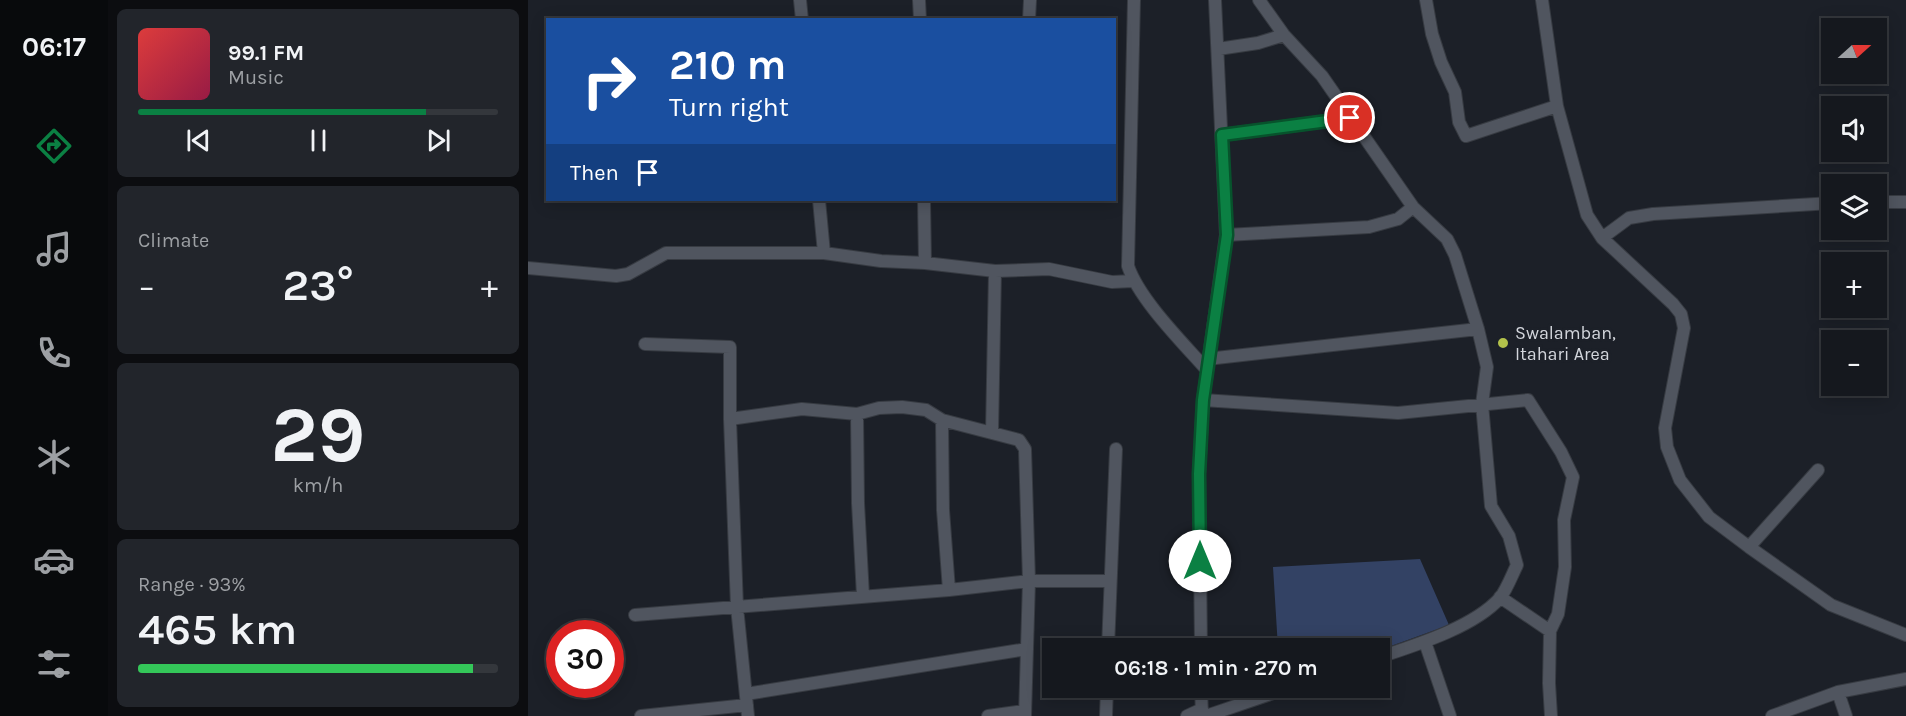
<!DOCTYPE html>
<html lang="en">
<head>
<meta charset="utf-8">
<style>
	:root { --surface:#15181e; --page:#22252b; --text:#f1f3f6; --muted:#9da0a4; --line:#34373c; --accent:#0b8043 }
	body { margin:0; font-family:Karla,sans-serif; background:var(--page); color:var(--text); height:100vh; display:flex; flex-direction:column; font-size:22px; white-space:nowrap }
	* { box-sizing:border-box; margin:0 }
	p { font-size:20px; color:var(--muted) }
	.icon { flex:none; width:33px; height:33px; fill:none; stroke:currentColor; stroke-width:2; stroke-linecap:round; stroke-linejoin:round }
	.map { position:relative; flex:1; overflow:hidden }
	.details { display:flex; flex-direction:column; gap:9px; padding:9px; background:#0c0d10; width:420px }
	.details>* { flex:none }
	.top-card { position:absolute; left:18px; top:18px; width:570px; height:183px; border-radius:0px; box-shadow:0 3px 15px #0003,0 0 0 2px var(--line); background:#1a4fa0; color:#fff; overflow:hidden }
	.needle { width:39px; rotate:69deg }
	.fabs { position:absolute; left:1293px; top:18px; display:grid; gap:12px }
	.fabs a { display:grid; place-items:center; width:66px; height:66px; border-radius:0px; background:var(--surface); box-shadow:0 3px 15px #0003,0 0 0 2px var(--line); font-size:30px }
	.speed { position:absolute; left:18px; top:620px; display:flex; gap:12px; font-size:30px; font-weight:700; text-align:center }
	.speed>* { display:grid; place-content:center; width:78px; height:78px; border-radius:50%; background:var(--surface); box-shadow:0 3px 15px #0003,0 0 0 2px var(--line); line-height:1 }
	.speed .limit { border:9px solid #d22; background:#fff; color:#111 }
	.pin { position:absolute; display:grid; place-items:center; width:51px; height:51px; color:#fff; margin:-26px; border:3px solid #fff; border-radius:50%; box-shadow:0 2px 6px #0007 }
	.me { position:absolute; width:66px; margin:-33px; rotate:0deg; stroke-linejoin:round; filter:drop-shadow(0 0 4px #0008) }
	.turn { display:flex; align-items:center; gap:21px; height:126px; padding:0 24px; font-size:27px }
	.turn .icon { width:78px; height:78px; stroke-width:2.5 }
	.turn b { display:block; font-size:42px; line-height:51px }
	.then { display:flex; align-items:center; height:57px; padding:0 24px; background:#0003; gap:12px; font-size:22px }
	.big { font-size:45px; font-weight:600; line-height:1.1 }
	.details .card { flex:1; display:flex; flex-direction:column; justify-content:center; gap:9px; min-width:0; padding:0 21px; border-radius:9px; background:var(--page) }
	.details .dial { align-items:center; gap:0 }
	.dial b { font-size:78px; line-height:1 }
	.song { display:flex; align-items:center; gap:18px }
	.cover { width:72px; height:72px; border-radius:9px; background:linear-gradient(135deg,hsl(0 70% 55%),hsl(340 70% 35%)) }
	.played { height:6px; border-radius:3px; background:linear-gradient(90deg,var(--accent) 80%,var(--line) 80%) }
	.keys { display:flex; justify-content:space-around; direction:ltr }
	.heat { display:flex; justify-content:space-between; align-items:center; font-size:33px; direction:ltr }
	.charge { height:9px; border-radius:4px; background:linear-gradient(90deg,#34c759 93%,var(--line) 0) }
	.trip { position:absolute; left:514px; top:638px; width:348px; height:60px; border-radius:0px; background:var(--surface); box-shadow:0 3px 15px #0003,0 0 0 2px var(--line); font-weight:600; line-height:60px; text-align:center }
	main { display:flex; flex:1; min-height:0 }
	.tabs { display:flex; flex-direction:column; width:108px; justify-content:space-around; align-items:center; background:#080a0c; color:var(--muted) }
	.tabs .icon { width:42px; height:42px }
	.tabs .active { color:var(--accent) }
	.tabs b { font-size:27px; color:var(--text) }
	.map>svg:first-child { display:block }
	.green { fill:#334264 }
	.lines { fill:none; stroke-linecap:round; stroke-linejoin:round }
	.street-casing { stroke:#373b42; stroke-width:14 }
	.street { stroke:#50555f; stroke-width:12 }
	.route-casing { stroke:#07532c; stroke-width:15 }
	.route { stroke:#0b8043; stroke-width:10 }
	.poi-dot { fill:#b3c24b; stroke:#1c2028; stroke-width:2 }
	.labels { text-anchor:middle; stroke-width:6; stroke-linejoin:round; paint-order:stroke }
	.poi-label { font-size:18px; fill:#d3d6dc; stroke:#1c2028; text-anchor:start }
</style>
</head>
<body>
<main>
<nav class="tabs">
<b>06:17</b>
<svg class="icon active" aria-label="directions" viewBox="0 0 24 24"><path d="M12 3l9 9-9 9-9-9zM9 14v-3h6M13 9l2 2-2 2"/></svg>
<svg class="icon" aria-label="music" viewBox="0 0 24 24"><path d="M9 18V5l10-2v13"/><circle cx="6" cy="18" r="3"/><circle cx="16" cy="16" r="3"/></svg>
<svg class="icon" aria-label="phone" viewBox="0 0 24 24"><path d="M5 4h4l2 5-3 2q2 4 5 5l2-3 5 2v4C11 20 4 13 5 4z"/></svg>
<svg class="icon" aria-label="climate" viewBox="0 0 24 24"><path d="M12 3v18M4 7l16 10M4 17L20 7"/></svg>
<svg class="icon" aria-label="car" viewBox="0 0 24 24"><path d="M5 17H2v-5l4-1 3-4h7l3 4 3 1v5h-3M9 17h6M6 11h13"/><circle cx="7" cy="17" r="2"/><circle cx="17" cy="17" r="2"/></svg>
<svg class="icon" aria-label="filters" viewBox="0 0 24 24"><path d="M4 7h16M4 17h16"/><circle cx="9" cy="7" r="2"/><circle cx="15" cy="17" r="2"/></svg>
</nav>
<section class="details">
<div class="card">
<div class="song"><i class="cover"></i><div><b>99.1 FM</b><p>Music</p></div></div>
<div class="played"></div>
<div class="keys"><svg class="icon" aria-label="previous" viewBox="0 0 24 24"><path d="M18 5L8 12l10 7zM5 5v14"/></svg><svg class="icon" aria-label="pause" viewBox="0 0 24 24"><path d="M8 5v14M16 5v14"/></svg><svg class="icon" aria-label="next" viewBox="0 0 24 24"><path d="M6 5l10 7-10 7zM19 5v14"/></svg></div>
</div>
<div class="card"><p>Climate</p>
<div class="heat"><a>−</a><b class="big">23°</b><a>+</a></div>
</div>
<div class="card dial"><b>29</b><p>km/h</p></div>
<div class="card"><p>Range · 93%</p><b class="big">465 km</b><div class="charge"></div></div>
</section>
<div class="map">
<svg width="1378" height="716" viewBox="0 0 1378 716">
	<rect width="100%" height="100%" fill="#1c2028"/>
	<path class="green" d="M892,559L921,625L852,650V648H750L745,567Z"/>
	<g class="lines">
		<g class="street-casing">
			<path id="street" d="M272,0L274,20
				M391,0L392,20
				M606,0L600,266C611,299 654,342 678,369
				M731,0L756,35L794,76L885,207L919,239L927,255L950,329L959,367L954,404L963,506L981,536L989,565C984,575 979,589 972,598C946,627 888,645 852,657
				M898,0L904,34L913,62L927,92L931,122L938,136L1029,106
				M1014,0L1029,106L1059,215L1074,238L1145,304L1153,314L1156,328L1137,428L1139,447L1152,480L1181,517L1221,547L1303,605L1378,635
				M501,20L502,0
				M690,49L730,43L756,35
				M694,135L822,118
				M291,200L296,253
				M396,200L397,263
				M1348,202H1378
				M698,235L841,227L870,219L885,207
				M1074,238L1101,218L1125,214L1304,203
				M0,268L88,276L100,274L138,253H296L353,261L397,263L467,271L521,269L584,282L605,281
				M117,344L202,347V419L209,607L220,716
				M679,359L950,329
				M675,400L870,413L1000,400L1033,452L1045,477L1036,520L1037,567L1030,614L1022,631
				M329,414L330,503L335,596
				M202,419L274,409L329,414L351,408L374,407L398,410L414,420L491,440L497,449L501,581L497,716
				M414,420L415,510L421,590
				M464,433L467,271
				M1221,547L1290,470
				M972,597L1022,631L1021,683L1023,716
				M107,615L421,590L501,581H582
				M897,642L922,716
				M580,648L588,449
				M673,648L671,474L675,400L698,235L687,0
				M673,687L674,716
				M1310,692L1318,716
				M218,694L499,649
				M113,716L219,705
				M460,716L496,711
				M578,716L579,687
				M659,716L674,709
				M678,716L763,687
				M1244,716L1310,692L1378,679"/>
		</g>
		<use href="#street" class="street"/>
	</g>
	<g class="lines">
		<g class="route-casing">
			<path id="route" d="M672,561L671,474L675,400L699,235L694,135L822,118"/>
		</g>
		<use href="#route" class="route"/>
	</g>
	<circle class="poi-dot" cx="975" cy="343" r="6"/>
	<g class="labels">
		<g class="poi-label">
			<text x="987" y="339">Swalamban,<tspan x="987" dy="21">Itahari Area</tspan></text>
		</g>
	</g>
</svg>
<div class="fabs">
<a><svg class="needle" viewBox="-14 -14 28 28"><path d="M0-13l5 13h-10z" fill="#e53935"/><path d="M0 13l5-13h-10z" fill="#9da0a4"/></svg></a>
<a><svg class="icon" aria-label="sound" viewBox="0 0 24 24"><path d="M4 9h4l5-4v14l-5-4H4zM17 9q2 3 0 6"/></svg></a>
<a><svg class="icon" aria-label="layers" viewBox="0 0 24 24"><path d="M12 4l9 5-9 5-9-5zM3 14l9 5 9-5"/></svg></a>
<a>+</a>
<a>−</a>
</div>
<div class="speed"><div class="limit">30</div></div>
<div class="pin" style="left:822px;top:118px;background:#d93025"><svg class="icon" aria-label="arrive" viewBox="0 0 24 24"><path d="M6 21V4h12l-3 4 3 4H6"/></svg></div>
<svg class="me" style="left:672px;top:561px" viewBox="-20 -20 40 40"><circle r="19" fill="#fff"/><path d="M0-13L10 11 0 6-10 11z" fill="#0b8043"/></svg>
<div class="trip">06:18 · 1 min · 270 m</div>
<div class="top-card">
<div class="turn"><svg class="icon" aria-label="right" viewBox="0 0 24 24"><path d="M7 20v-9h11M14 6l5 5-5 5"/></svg><div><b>210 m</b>Turn right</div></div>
<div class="then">Then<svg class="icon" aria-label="arrive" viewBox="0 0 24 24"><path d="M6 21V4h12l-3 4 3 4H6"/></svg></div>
</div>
</div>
</main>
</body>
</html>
